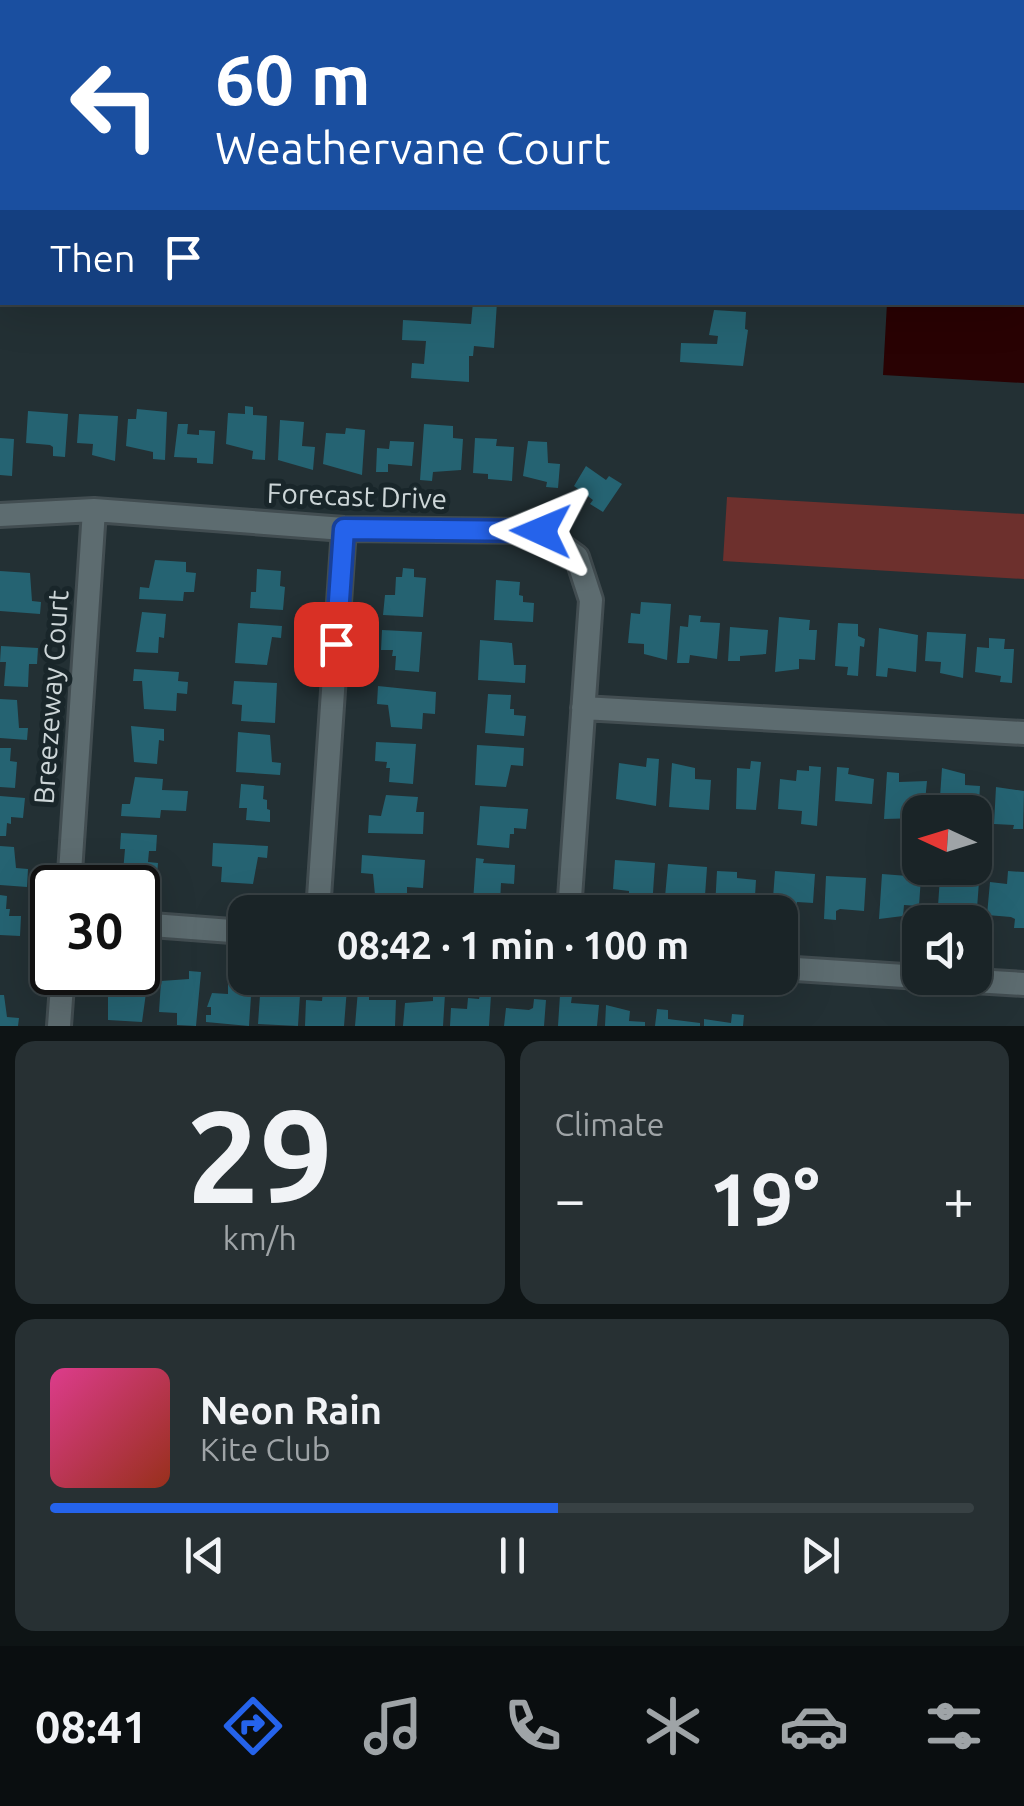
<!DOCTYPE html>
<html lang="en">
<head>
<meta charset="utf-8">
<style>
	:root { --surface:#1a2427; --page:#273033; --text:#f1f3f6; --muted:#9fa4a7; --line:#384144; --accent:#2563eb }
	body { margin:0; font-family:Ubuntu,sans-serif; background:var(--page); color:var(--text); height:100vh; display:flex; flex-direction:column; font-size:38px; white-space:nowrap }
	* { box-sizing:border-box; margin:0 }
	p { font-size:32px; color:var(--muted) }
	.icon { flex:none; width:55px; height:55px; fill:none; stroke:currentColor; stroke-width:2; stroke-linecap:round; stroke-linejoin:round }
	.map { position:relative; height:1026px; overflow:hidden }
	.drawer { display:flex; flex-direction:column; gap:15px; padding:15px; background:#0e1415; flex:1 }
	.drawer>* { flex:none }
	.top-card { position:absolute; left:0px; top:0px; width:1025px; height:305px; box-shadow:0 10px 40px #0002,0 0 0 2px var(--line); background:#1a4fa0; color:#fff; overflow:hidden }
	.needle { width:65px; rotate:274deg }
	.buttons { position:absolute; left:902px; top:795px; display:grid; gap:20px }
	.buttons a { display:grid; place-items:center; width:90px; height:90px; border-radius:20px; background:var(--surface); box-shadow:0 10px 40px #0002,0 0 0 2px var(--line); font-size:50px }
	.speed { position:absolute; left:30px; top:865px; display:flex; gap:20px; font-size:50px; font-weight:700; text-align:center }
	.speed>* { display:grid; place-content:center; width:130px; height:130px; border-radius:50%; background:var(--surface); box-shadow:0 10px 40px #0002,0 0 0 2px var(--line); line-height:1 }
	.speed .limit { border:5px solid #111; border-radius:15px; background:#fff; color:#111 }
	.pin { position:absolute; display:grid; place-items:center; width:85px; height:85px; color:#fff; margin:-42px; border-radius:20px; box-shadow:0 5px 15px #0006 }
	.me { position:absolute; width:110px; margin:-55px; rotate:271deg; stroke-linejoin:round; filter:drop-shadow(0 0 8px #0008) }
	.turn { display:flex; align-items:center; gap:35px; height:210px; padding:0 50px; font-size:45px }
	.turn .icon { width:130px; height:130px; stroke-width:2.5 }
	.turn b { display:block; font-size:70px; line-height:85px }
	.then { display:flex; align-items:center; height:95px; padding:0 50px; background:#0003; gap:20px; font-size:38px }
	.big { font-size:75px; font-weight:700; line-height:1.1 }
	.drawer .tile { flex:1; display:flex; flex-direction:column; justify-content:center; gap:15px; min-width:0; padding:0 35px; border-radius:20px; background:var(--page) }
	.drawer .dial { align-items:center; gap:0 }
	.dial b { font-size:130px; line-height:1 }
	.song { display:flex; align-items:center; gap:30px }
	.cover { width:120px; height:120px; border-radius:15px; background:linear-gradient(135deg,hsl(330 70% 55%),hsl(10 70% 35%)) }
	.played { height:10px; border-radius:5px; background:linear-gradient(90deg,var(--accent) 55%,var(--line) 55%) }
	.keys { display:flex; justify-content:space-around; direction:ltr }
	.heat { display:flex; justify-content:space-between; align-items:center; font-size:55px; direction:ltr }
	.drawer .tiles { flex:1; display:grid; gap:15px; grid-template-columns:1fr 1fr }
	.tile:last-child { grid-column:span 2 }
	.trip { position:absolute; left:228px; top:895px; width:570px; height:100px; border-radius:20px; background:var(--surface); box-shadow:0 10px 40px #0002,0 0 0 2px var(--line); font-weight:700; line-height:100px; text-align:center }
	.menu { display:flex; height:160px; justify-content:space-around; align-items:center; background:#0a0e10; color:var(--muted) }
	.menu .icon { width:70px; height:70px }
	.menu .on { color:var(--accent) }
	.menu b { font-size:45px; color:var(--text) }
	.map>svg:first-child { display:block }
	.green { fill:#6d302d }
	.water { fill:#290203 }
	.building { fill:#256372 }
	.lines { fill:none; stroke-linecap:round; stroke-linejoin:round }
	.street-casing { stroke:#424d51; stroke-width:28 }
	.street { stroke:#5d6c70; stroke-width:22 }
	.route-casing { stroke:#184099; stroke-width:25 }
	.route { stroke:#2563eb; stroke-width:18 }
	.labels { text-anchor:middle; stroke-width:10; stroke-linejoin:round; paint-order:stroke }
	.street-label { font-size:28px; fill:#cdd6d8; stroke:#19262a }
</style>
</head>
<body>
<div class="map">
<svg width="1024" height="1026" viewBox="0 0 1024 1026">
	<rect width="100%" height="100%" fill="#233034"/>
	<path class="green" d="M727,497L1024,514V579L723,561Z"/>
	<path class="water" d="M1024,5V383L883,375L887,303L1022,302Z"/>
	<path class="building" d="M473,302H497L494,348L474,346L473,356H469V382L411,378L412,363L424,364L426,341L402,340L403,320L471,324Z
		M714,310L746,312L745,329L748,330L743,366L680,362L681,343L717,344L718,336L709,335Z
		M245,406L253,407V415L267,416L265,460L252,459L253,451L226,444L228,413L245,414Z
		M137,409L167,412L165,460L153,459V452L126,446L128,419H136Z
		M28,411L68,414L65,457L53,456V447L50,445L26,443Z
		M79,414L118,416L115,461L92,455L93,444L77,443Z
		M280,420L304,422L302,446L315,447L313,470L278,460Z
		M178,424H188L187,434L199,435V430L215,431L213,464L197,463V458L174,457Z
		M424,424L453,426V438L463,439L461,470L433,472L432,481L420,480Z
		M346,428L365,430L362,475L323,464L326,433L345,434Z
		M0,438L14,439L12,476L0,475Z
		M475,438L497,439L496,446L514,447L512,481L488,479V474L473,473Z
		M390,441L414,442L412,466L388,464V472H376L377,448L389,449Z
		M528,441L547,442L548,463L560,464L558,488L546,487L547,482L523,476Z
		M586,466L606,480L609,476L622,484L603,512L590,504L593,500L574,486Z
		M155,560L186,562V572L196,573L194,592H184L183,601L139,599L140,587L149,588Z
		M403,568L414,569V577L426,578L423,617L383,615L385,595H395L396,577H402Z
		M257,569L281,571L280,586L285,587L283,610L250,608L251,592H256Z
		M0,571L30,573L32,601L41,602L40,614L0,611Z
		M496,580L520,582L519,595L523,596V602L534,603L533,622L494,620Z
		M641,602L671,604L667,660L644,654V644L628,643L631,613L640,614Z
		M142,612L166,614L164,638L159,637L158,653L136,652Z
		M689,615L701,616L700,622L720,623L717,659L690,655L689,663H677L680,626L688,627Z
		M779,617L810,620L809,630H817L815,660L799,659V669L775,672Z
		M238,623L282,626L281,638L272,637L267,665L235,663Z
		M838,623L858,624V636L865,639L864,647L860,646L858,676L847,675L848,667L835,666Z
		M730,627L768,630L766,654L740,656V661H728Z
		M879,628L918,635L916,672L888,668L887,677L876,676Z
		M382,630L422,632L419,672L395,670L396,656H392L393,650H381Z
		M927,632L966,634L963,678L940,673L941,662L925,661Z
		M989,638L1005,639L1004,649H1014L1012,683L1000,682L1001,676L975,672L977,647L989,648Z
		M480,640L512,643L514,665H526L525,683L478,680Z
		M1,646L38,648L37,664H29L28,687L4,686L6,662H0Z
		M134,669L179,672L178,681L188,682L187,694L177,693L176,711L144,709L142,681H133Z
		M234,681L277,683L275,723L241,721L242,705L232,704Z
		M378,686L436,692L435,714L423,713L422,729L391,727L388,705L377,704Z
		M488,694L511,695L510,709H514V715L526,716L524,736L485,733Z
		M0,699L17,700L19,728H28L27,740L0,738Z
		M131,726L164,729V741L159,740L157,764L134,762Z
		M238,732L270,735L272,762L281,763L280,775L236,772Z
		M376,742L416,744L413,784L389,782L390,768H386L387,762L375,761Z
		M477,745L524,748L523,766L511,765L506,787L475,785Z
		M0,748H11L10,761L17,762L15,788L0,787Z
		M647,758L659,759L656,806L616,799L619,763L646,767Z
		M751,761L761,762L756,810L736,809L737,768L750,769Z
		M672,763L695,768V779L711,780L709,810L669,807Z
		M809,766L821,767L817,826L801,824L802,811L778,809L780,779L796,781L797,770L809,771Z
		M837,767L849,768L848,774L874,779L872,804L835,801Z
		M942,768L965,774V785L980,786L978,820H975V812H939Z
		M887,772L899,773V782L927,781L924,812H920V818L884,819Z
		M135,777L163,779L162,790L188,791L186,811L161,810L160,818L121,816L122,804H130Z
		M241,784L264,786L263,799L267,800V809L270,810V822L246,820L247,808H239Z
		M996,787L1024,791L1023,829H1013L1014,825L994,824Z
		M386,795L418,797L416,812H424L423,834L368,833L369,815L381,816Z
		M0,796L25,798L23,818L11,817V824L7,823L6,836H0Z
		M480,806L528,809L526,829L514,828V834H510L509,848L477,845Z
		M121,833L157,835L156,851H149L148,862L158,863L157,875L123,872L125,849H120Z
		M213,843L268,846L267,858L258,857L253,884L221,882L222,867L212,866Z
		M0,846L14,847L16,868L28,869L27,887L0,885Z
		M362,855L425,860L423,888L407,887V898L375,895L373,874L361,873Z
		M476,858L484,859L483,863L515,865L514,884L501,883L500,903L473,902Z
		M615,860L655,863L652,907L629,901V891L613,889Z
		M668,864L707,867L704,910L692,909L693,901L689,898L665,897Z
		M964,868H980L976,922L953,918V907L938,906L940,877L963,878Z
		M717,871L737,872V878L756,880L754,912L715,907Z
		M775,871L815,874L813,903L797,902L796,913H784V916L772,912Z
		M1008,871L1024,872V928H1014L1015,919L1011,917L987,915L990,882L1007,884Z
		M882,874L921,877L919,906L904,905L903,916L879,919Z
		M826,876L866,878L864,911L840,909L836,911V920L824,919Z
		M0,895L7,896L6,909H10L9,916H21L20,936L0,935Z
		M138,970L149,971L142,1022L108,1020V984L128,985L129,972Z
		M189,971L201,972L196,1026L177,1025V1013L159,1012L161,981L189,979Z
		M241,980L252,981L249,1026L206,1022V1015H211V1007H207L212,993L228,994V983L240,984Z
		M261,981H273V989L279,990V994L300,995L298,1026L258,1024Z
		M335,987L347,988L344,1026H305L306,1000L322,1001L323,990L334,991Z
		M358,990L369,991V1000H396L395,1026H355Z
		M433,993L445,994L443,1026H403L405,1003L433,1001Z
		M0,995H4L7,1017L19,1018L18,1026H0Z
		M480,995H491L489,1026H450L451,1008L467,1009L468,998L479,999Z
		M560,995L572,996L571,1003L599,1005L597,1026H558Z
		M534,999L546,1000L544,1026H504L506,1008L529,1010L533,1008Z
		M606,1005L630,1011L629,1021L645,1022V1026H605Z
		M657,1009L668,1010V1019L700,1023V1026H655Z
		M732,1014L744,1015L743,1026H704V1019L731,1023Z"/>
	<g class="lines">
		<g class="street-casing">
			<path id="street" d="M647,2V0
				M0,515L94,510L344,529L541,531L577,557L591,600L569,912
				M583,708L1024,733
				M69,888L94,510
				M318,912L344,529
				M138,924L245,932
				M780,968L920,977
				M925,978L1024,984
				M59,1026L63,972"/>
		</g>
		<use href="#street" class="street"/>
	</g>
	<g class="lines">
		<g class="route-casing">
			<path id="route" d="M336,644L344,529L541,531"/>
		</g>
		<use href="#route" class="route"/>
	</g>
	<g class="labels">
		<g class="street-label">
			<text transform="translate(357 496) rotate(2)" y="10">Forecast Drive</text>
			<text transform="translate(51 697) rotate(-86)" y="10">Breezeway Court</text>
		</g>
	</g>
</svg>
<div class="buttons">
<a><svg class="needle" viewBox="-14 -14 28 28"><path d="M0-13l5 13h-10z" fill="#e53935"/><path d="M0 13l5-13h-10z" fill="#9fa4a7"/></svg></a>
<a><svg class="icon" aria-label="sound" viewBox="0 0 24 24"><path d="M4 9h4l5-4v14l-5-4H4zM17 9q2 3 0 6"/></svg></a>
</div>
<div class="speed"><div class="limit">30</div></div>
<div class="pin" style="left:336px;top:644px;background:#d93025"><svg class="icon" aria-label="arrive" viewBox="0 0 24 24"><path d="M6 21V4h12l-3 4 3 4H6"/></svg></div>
<svg class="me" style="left:541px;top:531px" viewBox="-20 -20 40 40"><path d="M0-17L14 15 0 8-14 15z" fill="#2563eb" stroke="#fff" stroke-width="4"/></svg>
<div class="trip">08:42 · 1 min · 100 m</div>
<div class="top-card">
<div class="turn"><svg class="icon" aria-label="left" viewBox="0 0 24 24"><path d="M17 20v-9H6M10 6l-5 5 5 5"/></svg><div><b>60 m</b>Weathervane Court</div></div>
<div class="then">Then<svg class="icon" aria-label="arrive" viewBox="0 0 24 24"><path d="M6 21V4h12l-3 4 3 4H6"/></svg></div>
</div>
</div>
<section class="drawer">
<div class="tiles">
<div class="tile dial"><b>29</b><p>km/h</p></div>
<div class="tile"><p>Climate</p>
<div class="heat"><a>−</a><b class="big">19°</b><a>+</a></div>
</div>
<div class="tile">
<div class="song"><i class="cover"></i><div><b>Neon Rain</b><p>Kite Club</p></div></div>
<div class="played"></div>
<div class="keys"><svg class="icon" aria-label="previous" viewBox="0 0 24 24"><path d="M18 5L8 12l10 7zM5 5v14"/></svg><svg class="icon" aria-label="pause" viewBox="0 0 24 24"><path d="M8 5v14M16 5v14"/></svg><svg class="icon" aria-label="next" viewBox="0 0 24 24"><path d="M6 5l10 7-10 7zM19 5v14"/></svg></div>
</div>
</div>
</section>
<nav class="menu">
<b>08:41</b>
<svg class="icon on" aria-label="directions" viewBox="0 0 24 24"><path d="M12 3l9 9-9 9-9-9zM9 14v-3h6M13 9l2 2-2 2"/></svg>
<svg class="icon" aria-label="music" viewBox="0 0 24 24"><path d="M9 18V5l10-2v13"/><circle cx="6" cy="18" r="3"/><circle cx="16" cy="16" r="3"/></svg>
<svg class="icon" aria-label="phone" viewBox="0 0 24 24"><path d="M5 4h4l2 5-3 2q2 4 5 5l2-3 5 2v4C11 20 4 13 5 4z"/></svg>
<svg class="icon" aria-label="climate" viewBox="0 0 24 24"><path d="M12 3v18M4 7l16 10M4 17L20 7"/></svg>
<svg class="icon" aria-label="car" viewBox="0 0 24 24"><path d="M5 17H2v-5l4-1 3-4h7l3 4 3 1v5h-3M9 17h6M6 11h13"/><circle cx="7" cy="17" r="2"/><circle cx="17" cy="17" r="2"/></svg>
<svg class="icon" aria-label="filters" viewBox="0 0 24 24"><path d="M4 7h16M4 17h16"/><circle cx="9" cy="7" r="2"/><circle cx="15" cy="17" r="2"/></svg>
</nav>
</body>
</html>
